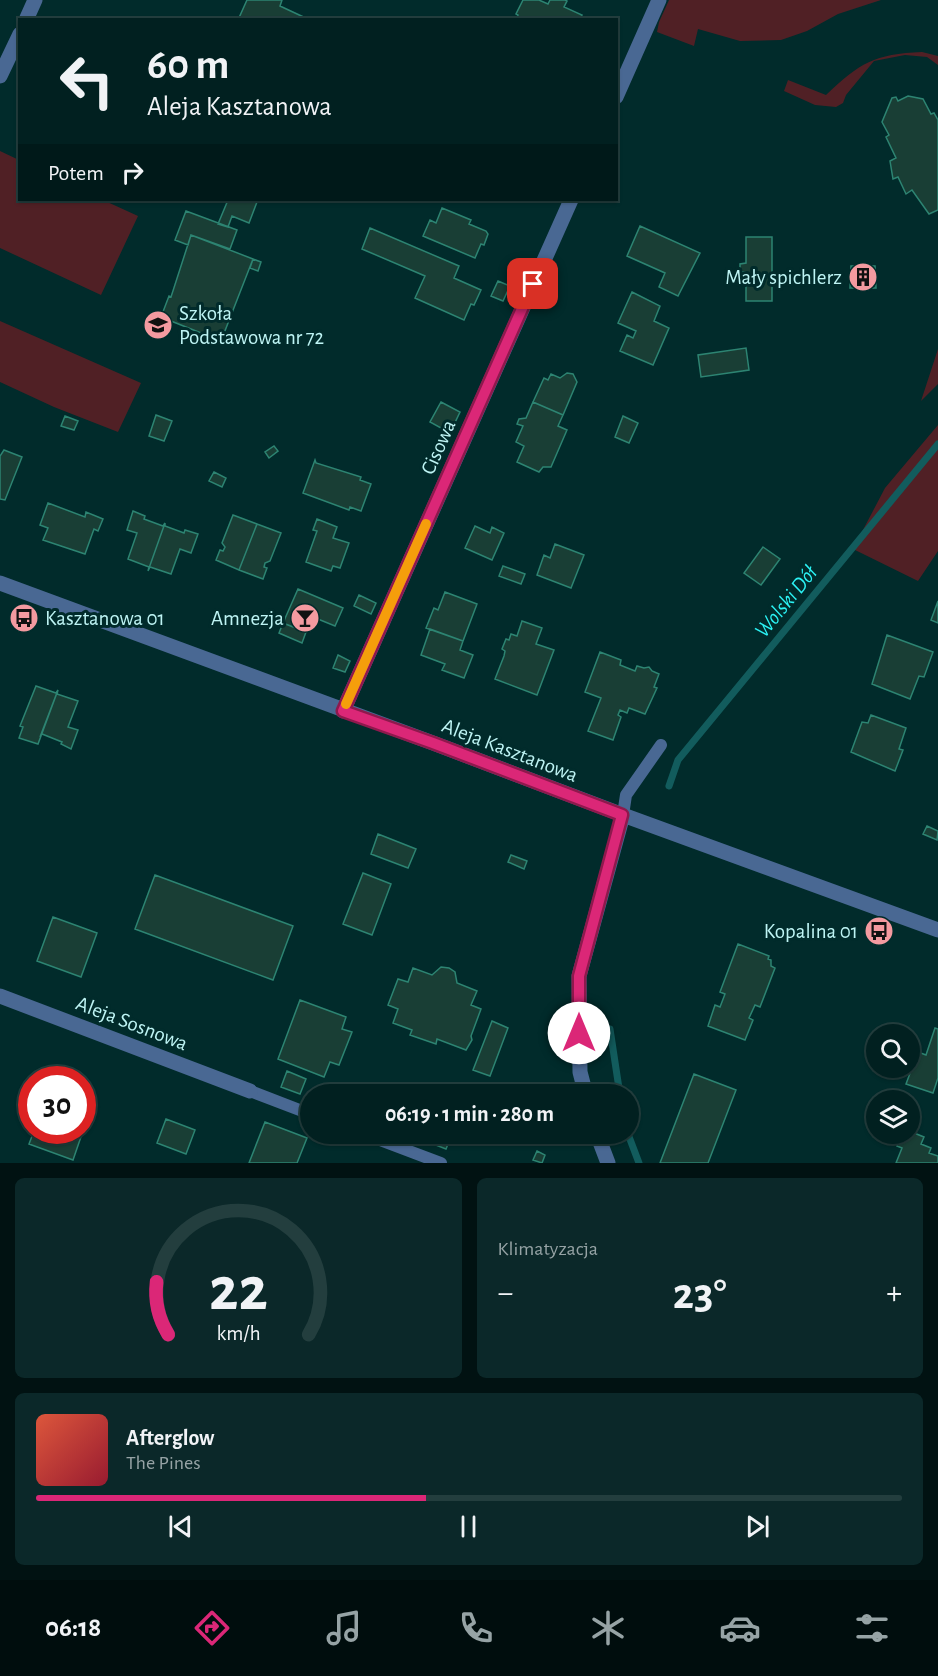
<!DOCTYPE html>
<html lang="pl">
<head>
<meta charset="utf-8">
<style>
	:root { --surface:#012020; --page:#0b2829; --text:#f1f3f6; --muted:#96a3a5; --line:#233e3e; --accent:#db2777 }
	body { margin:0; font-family:"Alegreya Sans",sans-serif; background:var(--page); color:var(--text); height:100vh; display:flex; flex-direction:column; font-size:22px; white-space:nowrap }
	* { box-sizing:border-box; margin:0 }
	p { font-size:20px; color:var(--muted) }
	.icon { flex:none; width:33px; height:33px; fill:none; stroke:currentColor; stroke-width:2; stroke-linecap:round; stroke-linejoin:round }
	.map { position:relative; height:1163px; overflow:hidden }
	.sheet { display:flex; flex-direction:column; gap:15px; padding:15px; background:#011212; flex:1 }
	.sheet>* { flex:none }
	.hud { position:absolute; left:18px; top:18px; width:600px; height:183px; border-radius:0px; box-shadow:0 2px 4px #0004,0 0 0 2px var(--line); background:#012020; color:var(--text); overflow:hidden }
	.buttons { position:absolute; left:866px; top:1024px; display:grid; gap:12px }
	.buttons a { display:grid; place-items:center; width:54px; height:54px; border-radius:50%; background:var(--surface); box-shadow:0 2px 4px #0004,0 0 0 2px var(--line); font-size:30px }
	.speed { position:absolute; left:18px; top:1066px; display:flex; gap:12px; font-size:30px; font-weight:700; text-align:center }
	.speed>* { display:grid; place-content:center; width:78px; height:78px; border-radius:50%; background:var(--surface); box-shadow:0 2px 4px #0004,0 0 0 2px var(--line); line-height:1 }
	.speed .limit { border:9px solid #d22; background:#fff; color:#111 }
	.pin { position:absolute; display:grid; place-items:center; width:51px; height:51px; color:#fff; margin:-26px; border-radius:12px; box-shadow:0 3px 9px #0006 }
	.me { position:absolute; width:66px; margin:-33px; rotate:0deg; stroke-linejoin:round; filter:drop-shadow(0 0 4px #0008) }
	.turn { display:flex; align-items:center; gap:21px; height:126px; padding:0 30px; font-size:27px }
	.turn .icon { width:78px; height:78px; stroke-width:2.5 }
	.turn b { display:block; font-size:42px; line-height:51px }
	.then { display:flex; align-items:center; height:57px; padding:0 30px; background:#0003; gap:12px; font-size:22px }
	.big { font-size:45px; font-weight:700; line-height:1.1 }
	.sheet .card { flex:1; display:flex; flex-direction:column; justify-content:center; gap:9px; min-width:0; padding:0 21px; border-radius:9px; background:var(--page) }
	.sheet .dial { align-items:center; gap:0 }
	.dial svg { height:156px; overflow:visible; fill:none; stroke:var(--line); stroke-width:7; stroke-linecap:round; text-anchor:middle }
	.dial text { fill:var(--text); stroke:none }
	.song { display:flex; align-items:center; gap:18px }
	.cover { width:72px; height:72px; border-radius:9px; background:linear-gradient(135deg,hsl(10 70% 55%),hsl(350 70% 35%)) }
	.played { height:6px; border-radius:3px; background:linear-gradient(90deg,var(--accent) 45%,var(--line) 45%) }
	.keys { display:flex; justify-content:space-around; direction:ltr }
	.heat { display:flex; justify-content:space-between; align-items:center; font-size:33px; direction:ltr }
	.sheet .tiles { flex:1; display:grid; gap:15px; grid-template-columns:1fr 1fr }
	.card:last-child { grid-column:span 2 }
	.trip { position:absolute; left:300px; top:1084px; width:339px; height:60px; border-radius:30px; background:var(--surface); box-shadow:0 2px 4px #0004,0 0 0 2px var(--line); font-weight:700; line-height:60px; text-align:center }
	.tab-bar { display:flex; height:96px; justify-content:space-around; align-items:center; background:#000d0d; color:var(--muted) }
	.tab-bar .icon { width:42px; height:42px }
	.tab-bar .current { color:var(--accent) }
	.tab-bar b { font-size:27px; color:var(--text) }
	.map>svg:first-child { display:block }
	.green { fill:#502025 }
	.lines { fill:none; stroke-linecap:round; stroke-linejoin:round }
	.stream { stroke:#125c5d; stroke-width:7 }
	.building { fill:#193e35; stroke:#2d8472; stroke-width:1.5 }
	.service { stroke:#496893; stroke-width:12 }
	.minor { stroke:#496893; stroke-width:15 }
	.route-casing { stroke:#8e194d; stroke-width:15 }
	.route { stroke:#db2777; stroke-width:10 }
	.slow { stroke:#f59e0b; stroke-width:10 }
	.labels { text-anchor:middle; stroke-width:6; stroke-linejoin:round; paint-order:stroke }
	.poi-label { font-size:21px; fill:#bef4f4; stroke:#012b2b; text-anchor:end }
	.street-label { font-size:21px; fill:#bef4f4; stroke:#012b2b }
	.water-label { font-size:22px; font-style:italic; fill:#2bf2f4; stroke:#012b2b }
</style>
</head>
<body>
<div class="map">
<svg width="938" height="1163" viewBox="0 0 938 1163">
	<rect width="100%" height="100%" fill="#012b2b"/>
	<path class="green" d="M669,0H881L838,14L807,31L781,40L740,41L698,29L694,46L657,32L659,22Z
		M922,52L938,56V65L927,57L905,55L874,61L846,95L843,103L836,107L815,105L784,91L788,80L826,95C860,63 874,54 922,52Z
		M0,151L19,160L20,200H103L138,216L101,295L0,248Z
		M0,321L141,383L118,432L54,407L0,382Z
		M938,349V384L921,401Z
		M938,425V551L918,581L853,549L885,488Z"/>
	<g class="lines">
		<path class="stream" d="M669,786L678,760L938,444
			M610,1029L620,1095
			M628,1134L639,1163"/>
	</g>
	<path class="building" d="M247,0H282L280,6L310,20H238Z
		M523,0H539L548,4L550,0H565L567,1L564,7L582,15L579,20H516L518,15L516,14Z
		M908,96L923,99L931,114L934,113L938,120V210L929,214L912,190L906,194L898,177L893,179L890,161L896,158L886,137L889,135L882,122L892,98L896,97L898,101Z
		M228,200H251L257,202L249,223L232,216L228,227L218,224Z
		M442,208L471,220L469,224L486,231L488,234L484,245L481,244L475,258L423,236L430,220L436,223Z
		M186,211L237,230L230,249L191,235L188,245L175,240Z
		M640,226L700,253L678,296L659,287L665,273L627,256Z
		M370,228L459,266L454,278L481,290L474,305L471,304L464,320L415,298L425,276L362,249Z
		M191,235L253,259L221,341L161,317L169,296L171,297Z
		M746,237H772V301H746V272H740V264L746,263Z
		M253,259L261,262L258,271L250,268Z
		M851,266H875L876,288H850Z
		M498,281L510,286L503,301L491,296Z
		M632,292L660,306L654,321L669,328L653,365L620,351L627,335L633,338L636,331L618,323Z
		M746,348L749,370L701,377L698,355Z
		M567,373L573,374L577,382L563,415L533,402L544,378L548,380L551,374L560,378Z
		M441,402L460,412L450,433L430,422Z
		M533,402L563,415L558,426L567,430L551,467H543L539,472L517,462L524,446L516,442L523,426L517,424L519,419L526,418Z
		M156,415L172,421L164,441L149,436Z
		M65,416L78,421L74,430L61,426Z
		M623,416L638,423L629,443L615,437Z
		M274,446L278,451L269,458L265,452Z
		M4,450L22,457L5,500L0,499V456Z
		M315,460L316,463L361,477L360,480L371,484L361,511L350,507L349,510L303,493Z
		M214,472L226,478L222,487L209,481Z
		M48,503L85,517L86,512L103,519L98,531L94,529L85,554L43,540L48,528L40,525Z
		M133,511L145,516L144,519L163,526L165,523L148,571L149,567L128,559L137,533L127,530Z
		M233,515L257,524L239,570L216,560L220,550L223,551L225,547L222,543Z
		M317,519L337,527L333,538L349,543L340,568L333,566L331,571L306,562L317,531L313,530Z
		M165,523V526L184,533L185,530L198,534L191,553L180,549L171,574L150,567L148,571Z
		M257,524L281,533L270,561L265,563L264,567L267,568L263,579L239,570Z
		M475,526L490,533L492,527L504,533L492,560L465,548Z
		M555,544L584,555L571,588L537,575L544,555L550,558Z
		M763,547L780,559L761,585L744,573Z
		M503,566L525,574L521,584L499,576Z
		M298,589L343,608L335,626L313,617L306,632L283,623Z
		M445,592L477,604L463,641L426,628L434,608L438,610Z
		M359,595L376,603L371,614L354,606Z
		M938,601V623L931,620Z
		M522,621L542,628L536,644L554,650L537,695L495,679L504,656L505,651L502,649L506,639L509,640L511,634L517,636Z
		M283,623L306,632L302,643L279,633Z
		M430,629L463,641L460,650L473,655L464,678L442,670L445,664L421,655Z
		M887,635L933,652L924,677L919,676L910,699L872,684Z
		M600,652L621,660L620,665L635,671L637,666L644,668L649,667L652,671L659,674L654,687L657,688L645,714L629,708L627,713L620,710L618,715L621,717L613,740L588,731L601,698L585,692Z
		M338,655L350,661L345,672L333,668Z
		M36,686L56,693L58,690L38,744L19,738L23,727L20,726Z
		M58,690L57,694L78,701L68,727L78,730L71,749L61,744L62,742L42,734L40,737Z
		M871,715L906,728L899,749L903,750L895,771L851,752L862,722L868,723Z
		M927,826L938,831L937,840L923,834Z
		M378,834L416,849L408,868L371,854Z
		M511,855L527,861L524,869L508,862Z
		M363,873L391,884L372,935L343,924Z
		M155,875L293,926L273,980L135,929Z
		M53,917L97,933L81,977L37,961Z
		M738,944L769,956L768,959L771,960V966L775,968L760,1007L755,1005L749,1018L753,1020L745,1040L708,1026L715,1005L720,1007L725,994L720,992Z
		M441,967L449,968L455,972L457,983L477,991L471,1005L481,1009L471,1036L472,1040L466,1050L437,1039L436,1044L410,1035L412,1030L393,1023L398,1009L388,1005L398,979L408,982L413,968L432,975Z
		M300,1000L346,1017L342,1029L352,1032L339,1065L330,1062L324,1077L278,1059Z
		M492,1021L508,1028L490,1076L473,1070Z
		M935,1028L938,1029V1078L933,1093L906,1084L918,1052L926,1055Z
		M287,1071L306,1079L300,1094L281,1087Z
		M694,1074L736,1090L708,1163H660Z
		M166,1119L195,1130L186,1154L157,1143Z
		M265,1122L307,1138L297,1163H249Z
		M82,1128H84L73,1160L29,1144L34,1131H82Z
		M909,1131L924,1137L921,1144L931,1148L929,1153L938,1156V1163H896L902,1148L897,1146L902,1134H909Z
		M414,1134H452L446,1149L413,1136Z
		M475,1134H497L494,1142Z
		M537,1151L545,1155L542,1163L533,1160Z"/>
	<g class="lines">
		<path class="service" d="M623,815L626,795L661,745
			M250,1091L310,1114
			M364,1134L441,1163"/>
		<path class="minor" d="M26,20L35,0
			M0,76L20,34
			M616,97L659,0
			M0,583L433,743L623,815L938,930
			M343,711L571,200
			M0,996L250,1091
			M586,1095L580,1072L579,976L623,815
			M597,1134L608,1163"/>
	</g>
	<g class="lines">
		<g class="route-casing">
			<path id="route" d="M533,284L343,711L433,743L622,815L579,976V1033"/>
		</g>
		<use href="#route" class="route"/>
		<path class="slow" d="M346,704L426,524"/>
	</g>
	<defs>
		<g id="building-disc" transform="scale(1.5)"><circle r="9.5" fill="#f49aa0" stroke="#012b2b"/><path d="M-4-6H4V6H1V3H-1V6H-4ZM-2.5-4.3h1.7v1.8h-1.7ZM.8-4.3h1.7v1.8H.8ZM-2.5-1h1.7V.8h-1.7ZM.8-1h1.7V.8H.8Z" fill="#111"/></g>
		<g id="school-disc" transform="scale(1.5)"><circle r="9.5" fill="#f49aa0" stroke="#012b2b"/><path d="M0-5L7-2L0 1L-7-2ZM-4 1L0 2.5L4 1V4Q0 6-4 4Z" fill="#111"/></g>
		<g id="bus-disc" transform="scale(1.5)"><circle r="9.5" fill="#f49aa0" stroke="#012b2b"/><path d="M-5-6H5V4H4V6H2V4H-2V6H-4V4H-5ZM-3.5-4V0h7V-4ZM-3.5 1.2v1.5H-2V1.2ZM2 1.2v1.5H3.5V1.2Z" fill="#111"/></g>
		<g id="bar-disc" transform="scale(1.5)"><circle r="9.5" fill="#f49aa0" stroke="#012b2b"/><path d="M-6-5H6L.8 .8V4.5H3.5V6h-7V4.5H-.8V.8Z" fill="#111"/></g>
	</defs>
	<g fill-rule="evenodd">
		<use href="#building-disc" x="863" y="277"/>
		<use href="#school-disc" x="158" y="325"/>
		<use href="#bus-disc" x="24" y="618"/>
		<use href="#bar-disc" x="305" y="618"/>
		<use href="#bus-disc" x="879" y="931"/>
	</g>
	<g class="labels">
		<g class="poi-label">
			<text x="842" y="284">Mały spichlerz</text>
			<text x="179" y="320" text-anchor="start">Szkoła<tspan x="179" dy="24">Podstawowa nr 72</tspan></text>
			<text x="45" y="625" text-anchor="start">Kasztanowa 01</text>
			<text x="284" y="625">Amnezja</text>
			<text x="858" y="938">Kopalina 01</text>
		</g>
		<g class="street-label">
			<text transform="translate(438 447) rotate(-66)" y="7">Cisowa</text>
			<text transform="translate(510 750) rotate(21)" y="7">Aleja Kasztanowa</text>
			<text transform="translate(132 1023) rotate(21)" y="7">Aleja Sosnowa</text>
		</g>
		<g class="water-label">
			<text transform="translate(785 601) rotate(-51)" y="8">Wolski Dół</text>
		</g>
	</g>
</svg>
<div class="buttons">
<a><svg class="icon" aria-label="search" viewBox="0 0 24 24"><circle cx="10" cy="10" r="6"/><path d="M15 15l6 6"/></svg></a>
<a><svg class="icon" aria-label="layers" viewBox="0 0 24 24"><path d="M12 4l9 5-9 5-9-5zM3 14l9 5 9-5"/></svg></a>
</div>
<div class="speed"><div class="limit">30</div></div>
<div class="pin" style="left:533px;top:284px;background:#d93025"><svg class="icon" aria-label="arrive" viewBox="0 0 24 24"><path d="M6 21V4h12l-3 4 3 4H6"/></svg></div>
<svg class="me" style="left:579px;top:1033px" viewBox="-20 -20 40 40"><circle r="19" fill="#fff"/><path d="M0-13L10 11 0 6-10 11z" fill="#db2777"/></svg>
<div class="trip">06:19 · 1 min · 280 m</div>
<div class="hud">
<div class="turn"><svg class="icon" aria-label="left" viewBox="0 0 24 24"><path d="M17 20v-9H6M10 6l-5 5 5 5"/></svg><div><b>60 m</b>Aleja Kasztanowa</div></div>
<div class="then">Potem<svg class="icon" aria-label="right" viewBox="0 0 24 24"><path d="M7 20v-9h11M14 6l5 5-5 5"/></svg></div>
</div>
</div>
<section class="sheet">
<div class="tiles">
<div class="card dial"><svg viewBox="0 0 100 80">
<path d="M14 69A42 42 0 1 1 86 69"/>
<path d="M14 69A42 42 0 0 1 8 42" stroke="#db2777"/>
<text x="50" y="56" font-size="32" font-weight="700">22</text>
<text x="50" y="72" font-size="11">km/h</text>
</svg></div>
<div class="card"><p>Klimatyzacja</p>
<div class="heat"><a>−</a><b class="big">23°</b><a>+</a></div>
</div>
<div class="card">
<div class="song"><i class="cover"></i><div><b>Afterglow</b><p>The Pines</p></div></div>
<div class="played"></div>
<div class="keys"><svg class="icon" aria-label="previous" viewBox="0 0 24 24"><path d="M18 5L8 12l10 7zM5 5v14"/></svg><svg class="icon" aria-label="pause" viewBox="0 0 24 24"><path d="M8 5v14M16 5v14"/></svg><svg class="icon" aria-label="next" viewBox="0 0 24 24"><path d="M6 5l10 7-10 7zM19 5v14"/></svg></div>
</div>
</div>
</section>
<nav class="tab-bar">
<b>06:18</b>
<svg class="icon current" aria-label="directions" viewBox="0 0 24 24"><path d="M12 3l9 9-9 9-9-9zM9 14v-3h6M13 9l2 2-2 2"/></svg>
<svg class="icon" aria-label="music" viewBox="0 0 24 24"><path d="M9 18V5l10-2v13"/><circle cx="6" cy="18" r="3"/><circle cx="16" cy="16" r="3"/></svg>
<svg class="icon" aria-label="phone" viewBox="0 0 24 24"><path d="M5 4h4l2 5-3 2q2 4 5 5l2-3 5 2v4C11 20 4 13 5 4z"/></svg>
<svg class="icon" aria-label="climate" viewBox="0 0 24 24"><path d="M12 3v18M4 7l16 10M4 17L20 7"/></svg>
<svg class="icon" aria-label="car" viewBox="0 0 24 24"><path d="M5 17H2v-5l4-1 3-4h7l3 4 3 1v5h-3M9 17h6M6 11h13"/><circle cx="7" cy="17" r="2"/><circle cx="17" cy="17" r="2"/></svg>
<svg class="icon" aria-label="filters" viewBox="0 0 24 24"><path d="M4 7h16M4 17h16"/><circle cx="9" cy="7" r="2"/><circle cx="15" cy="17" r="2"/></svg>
</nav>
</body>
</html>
